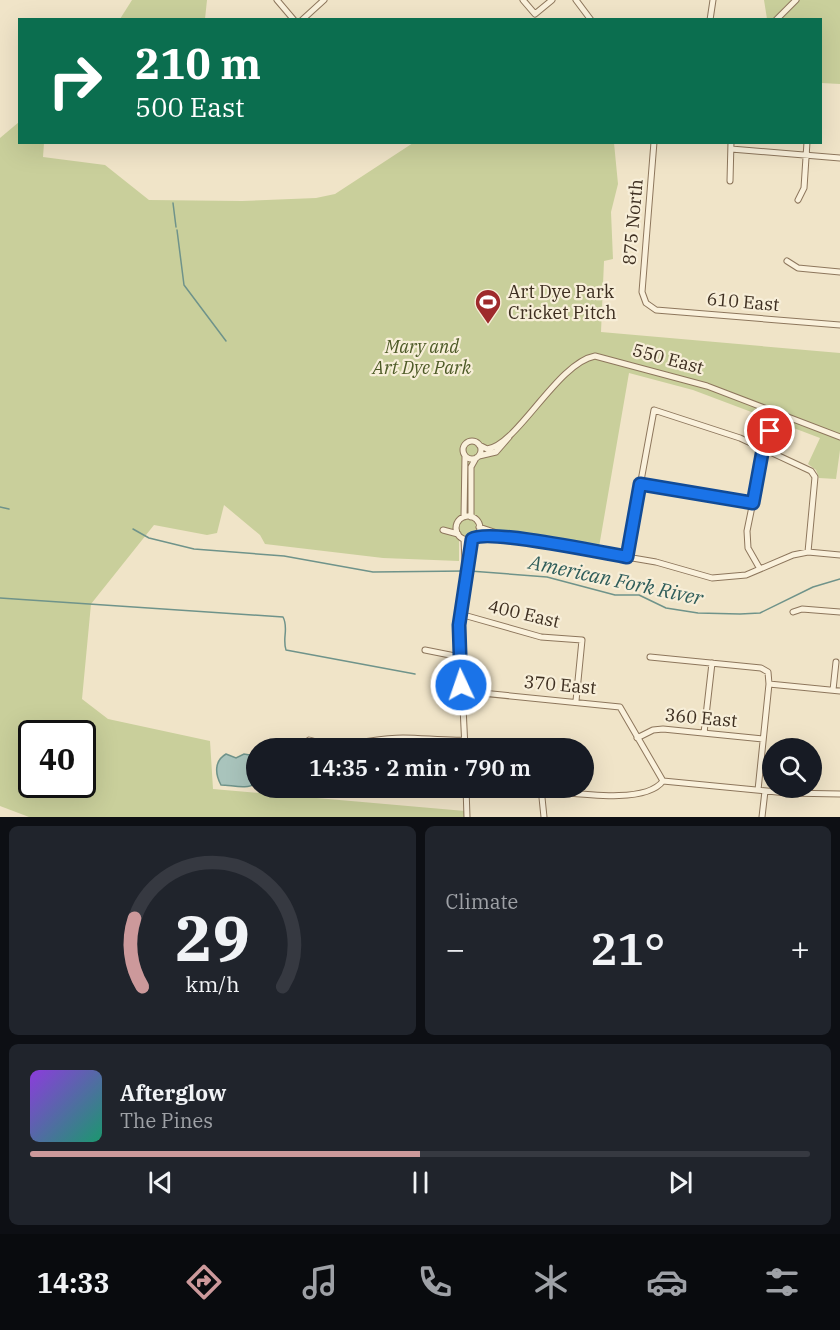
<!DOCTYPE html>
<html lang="en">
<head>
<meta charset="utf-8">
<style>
	:root { --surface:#171b24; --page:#20242c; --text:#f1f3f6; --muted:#9ea1a6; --line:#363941; --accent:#cc999b }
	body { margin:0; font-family:"IBM Plex Serif",serif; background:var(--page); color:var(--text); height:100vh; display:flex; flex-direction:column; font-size:22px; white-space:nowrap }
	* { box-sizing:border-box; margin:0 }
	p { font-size:20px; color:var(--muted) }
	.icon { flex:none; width:33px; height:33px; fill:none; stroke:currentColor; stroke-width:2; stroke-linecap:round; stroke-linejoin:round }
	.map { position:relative; height:817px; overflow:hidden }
	.drawer { display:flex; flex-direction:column; gap:9px; padding:9px; background:#0d0f14; flex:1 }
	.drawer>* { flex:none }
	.banner { position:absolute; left:18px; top:18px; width:804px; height:126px; border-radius:0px; box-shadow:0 6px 24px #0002; background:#0b6e4f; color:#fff; overflow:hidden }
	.controls { position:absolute; left:762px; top:738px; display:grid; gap:12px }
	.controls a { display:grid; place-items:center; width:60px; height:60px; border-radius:50%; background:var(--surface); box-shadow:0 6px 24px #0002; font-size:30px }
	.speed { position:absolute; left:18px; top:720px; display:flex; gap:12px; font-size:30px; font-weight:700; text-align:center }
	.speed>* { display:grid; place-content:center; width:78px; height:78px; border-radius:50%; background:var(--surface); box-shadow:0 6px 24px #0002; line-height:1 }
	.speed .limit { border:3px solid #111; border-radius:9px; background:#fff; color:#111 }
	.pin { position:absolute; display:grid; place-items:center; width:51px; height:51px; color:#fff; margin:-26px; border:3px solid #fff; border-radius:50%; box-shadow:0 2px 6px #0007 }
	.me { position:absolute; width:66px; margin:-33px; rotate:357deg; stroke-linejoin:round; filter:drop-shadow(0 0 4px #0008) }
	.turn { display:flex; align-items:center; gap:21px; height:126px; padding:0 18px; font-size:27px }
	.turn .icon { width:78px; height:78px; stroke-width:2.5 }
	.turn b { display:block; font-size:42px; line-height:51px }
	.big { font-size:45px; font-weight:600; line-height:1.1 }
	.drawer .card { flex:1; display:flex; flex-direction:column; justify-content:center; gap:9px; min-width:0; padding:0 21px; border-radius:9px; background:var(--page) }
	.drawer .dial { align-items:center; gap:0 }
	.dial svg { height:156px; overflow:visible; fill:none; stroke:var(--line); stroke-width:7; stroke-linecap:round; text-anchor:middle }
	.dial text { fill:var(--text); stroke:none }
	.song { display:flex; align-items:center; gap:18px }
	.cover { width:72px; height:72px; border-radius:9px; background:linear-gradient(135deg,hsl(270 70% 55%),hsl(160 70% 35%)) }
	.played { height:6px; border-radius:3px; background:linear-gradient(90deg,var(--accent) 50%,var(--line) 50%) }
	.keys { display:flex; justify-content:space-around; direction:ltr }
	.heat { display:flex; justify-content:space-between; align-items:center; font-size:33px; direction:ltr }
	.drawer .tiles { flex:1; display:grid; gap:9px; grid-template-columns:1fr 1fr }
	.card:last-child { grid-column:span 2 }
	.trip { position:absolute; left:246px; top:738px; width:348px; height:60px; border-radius:30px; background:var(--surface); box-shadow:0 6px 24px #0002; font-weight:600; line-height:60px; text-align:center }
	.tab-bar { display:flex; height:96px; justify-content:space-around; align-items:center; background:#090b0e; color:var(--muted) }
	.tab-bar .icon { width:42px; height:42px }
	.tab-bar .selected { color:var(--accent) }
	.tab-bar b { font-size:27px; color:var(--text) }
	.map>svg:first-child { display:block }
	.green { fill:#c9cf9b; fill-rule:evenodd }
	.water { fill:#a9c4bc; stroke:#6f938a; stroke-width:1.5 }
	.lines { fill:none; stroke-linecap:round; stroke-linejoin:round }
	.stream { stroke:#6f938a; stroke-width:1.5 }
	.minor-casing { stroke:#8d765c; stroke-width:7 }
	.minor { stroke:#faf1dc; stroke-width:5 }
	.route-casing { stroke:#114b97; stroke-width:15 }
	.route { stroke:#1a73e8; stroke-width:10 }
	.labels { text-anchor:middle; stroke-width:4.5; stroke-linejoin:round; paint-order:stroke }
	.street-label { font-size:18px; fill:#3d2e20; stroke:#f7eed8 }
	.poi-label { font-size:18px; fill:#3d2e20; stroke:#f7eed8; text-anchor:start }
	.park-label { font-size:18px; font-style:italic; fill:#4d5a26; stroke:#f7eed8 }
	.water-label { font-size:20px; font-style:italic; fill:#2f5d5a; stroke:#f7eed8 }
</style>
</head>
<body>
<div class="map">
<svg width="840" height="817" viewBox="0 0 840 817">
	<rect width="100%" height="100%" fill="#f0e4c8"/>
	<path class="green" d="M132,0H207L205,19H120Z
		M764,0H840V84L821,83L820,20L767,19Z
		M19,122L20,142L44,143L43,157L105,165L149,200L242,201L316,198L335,194L413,143H614L618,184L611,212L613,259L604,261L601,332L840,353V450L836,479L819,478L816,470L808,464L820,438L693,390L629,373L599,547L488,528L459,539V561L383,558L265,544L260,535L224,505L217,533L207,535L154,525L91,604L82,699L108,719L210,741L213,789L465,811V817H29L0,806V138ZM32,734H82V784H32Z"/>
	<path class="water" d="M226,754L236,758L244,754L256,756V783C247,790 232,785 221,785C215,774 214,761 226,754Z"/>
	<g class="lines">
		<path class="stream" d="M173,203L176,227
			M177,230L184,285L226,341
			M0,507L9,509
			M133,529L149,538L194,549L284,556L373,572L466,571
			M470,571L547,577L615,595H639L666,608L698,613L740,614L760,613L813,587L840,579
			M0,598L283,617C289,628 282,638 286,650L415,674"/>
		<g class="minor-casing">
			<path id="minor" d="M277,0L294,20
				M523,0L535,14L552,0
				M576,0L591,20
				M302,20L324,0
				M710,20L713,0
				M776,20L796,0
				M654,142L642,292L646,303L656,310L840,325
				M731,149L840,158
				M730,181L731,142
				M798,200L804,188L807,142
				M787,261L798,268L840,272
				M463 450a9 9 0 1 1 18 0a9 9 0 1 1-18 0Z
				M479,445L487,449C517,446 557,363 595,356L707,386L840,437
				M479,456L496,452L509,437
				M640,484L753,503
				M456 528a12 12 0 1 1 24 0a12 12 0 1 1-24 0Z
				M464,517L465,456
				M471,517V467L476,458
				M479,527L509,537L656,562L712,578L746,575L793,555L808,552L840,555
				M443,530L458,534
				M477,535L509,537
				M464,539L465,561
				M627,557L654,410L740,438L811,471L815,477L808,552
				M760,569L748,548L747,531L764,448L777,413
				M793,612L802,609L840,612
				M460,614L541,637L582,640L576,701
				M425,650L460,657
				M650,657L761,668L768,672L769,684L758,790
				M769,684L840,691
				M833,690L836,662
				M462,691L620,707L663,781
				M704,733L712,663
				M637,738L653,730L663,729L763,739
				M309,740C344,750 369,738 403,738C424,738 443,741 464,740
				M465,748L459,625L472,539
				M663,781L787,793L840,794
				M466,788L467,817
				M541,788L544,817
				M542,790C571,792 644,806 663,781
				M762,817L765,791"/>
		</g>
		<use href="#minor" class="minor"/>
	</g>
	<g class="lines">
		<g class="route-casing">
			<path id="route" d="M461,685L459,625L472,539C487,528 603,553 627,557L640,484L753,503L762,454L770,431"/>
		</g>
		<use href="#route" class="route"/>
	</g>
	<defs>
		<g id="stadium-pin" transform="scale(1.35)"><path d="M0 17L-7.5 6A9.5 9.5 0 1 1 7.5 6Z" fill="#9e2a2b" stroke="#f7eed8"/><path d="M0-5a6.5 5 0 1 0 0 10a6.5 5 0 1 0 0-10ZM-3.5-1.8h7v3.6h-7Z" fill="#fff"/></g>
	</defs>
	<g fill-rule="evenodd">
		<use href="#stadium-pin" x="488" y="302"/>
	</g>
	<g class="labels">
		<g class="street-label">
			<text transform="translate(633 222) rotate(-85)" y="6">875 North</text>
			<text transform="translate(743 302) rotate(5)" y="6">610 East</text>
			<text transform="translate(668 359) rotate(15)" y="6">550 East</text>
			<text transform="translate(524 614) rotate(13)" y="6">400 East</text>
			<text transform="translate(560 685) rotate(5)" y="6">370 East</text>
			<text transform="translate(701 718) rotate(5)" y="6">360 East</text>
		</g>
		<g class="poi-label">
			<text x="508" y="298">Art Dye Park<tspan x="508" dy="21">Cricket Pitch</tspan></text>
		</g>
		<g class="park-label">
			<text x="422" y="353">Mary and<tspan x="422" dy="21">Art Dye Park</tspan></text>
		</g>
		<g class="water-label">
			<text transform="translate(616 580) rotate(12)" y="7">American Fork River</text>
		</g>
	</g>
</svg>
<div class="controls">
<a><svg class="icon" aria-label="search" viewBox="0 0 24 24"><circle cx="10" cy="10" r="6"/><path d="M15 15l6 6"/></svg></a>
</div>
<div class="speed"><div class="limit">40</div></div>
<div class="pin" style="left:770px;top:431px;background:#d93025"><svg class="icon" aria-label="arrive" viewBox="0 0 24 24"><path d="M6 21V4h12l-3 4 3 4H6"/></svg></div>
<svg class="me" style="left:461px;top:685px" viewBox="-20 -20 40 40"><circle r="17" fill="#1a73e8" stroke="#fff" stroke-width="3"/><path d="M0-11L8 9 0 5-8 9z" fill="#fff"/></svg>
<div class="trip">14:35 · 2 min · 790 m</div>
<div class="banner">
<div class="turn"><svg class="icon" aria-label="right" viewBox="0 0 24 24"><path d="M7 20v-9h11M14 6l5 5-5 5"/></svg><div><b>210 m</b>500 East</div></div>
</div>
</div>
<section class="drawer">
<div class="tiles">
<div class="card dial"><svg viewBox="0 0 100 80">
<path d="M14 69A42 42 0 1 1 86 69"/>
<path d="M14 69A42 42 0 0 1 10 34" stroke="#cc999b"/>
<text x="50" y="56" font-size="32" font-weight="700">29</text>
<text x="50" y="72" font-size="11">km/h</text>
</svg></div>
<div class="card"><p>Climate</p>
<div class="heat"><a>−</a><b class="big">21°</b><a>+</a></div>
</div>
<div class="card">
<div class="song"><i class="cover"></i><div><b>Afterglow</b><p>The Pines</p></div></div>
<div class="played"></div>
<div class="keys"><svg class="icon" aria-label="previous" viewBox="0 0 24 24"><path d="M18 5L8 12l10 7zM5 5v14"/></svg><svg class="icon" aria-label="pause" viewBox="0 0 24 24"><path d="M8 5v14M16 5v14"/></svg><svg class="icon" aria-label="next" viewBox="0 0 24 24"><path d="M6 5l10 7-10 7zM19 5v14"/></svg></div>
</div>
</div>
</section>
<nav class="tab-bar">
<b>14:33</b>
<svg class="icon selected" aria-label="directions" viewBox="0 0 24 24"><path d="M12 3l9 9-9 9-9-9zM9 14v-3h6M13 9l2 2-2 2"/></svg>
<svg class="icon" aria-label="music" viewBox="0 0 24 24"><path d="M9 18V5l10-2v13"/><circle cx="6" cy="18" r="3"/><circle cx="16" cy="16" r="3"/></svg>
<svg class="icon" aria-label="phone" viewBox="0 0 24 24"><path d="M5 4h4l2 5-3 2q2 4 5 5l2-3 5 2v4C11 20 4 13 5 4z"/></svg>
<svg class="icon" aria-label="climate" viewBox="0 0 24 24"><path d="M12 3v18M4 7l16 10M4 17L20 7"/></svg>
<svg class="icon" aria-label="car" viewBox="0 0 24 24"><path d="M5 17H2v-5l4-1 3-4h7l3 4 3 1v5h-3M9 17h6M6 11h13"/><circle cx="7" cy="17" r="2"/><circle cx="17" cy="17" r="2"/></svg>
<svg class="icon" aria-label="filters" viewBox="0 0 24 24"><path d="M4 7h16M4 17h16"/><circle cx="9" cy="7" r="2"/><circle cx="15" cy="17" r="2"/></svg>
</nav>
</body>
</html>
